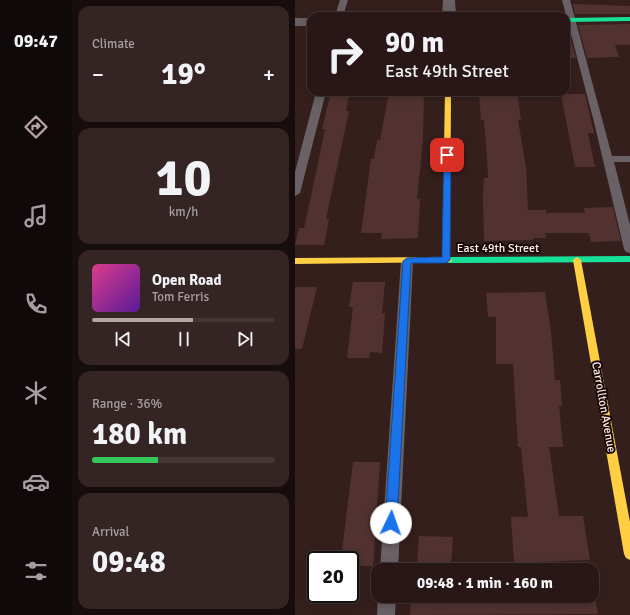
<!DOCTYPE html>
<html lang="en">
<head>
<meta charset="utf-8">
<style>
	:root { --surface:#281716; --page:#342423; --text:#f1f3f6; --muted:#a59fa1; --line:#443635; --accent:#b6a4a1 }
	body { margin:0; font-family:Signika,sans-serif; background:var(--page); color:var(--text); height:100vh; display:flex; flex-direction:column; font-size:15px; white-space:nowrap }
	* { box-sizing:border-box; margin:0 }
	p { font-size:13px; color:var(--muted) }
	.icon { flex:none; width:22px; height:22px; fill:none; stroke:currentColor; stroke-width:2; stroke-linecap:round; stroke-linejoin:round }
	.map { position:relative; flex:1; overflow:hidden }
	.drawer { display:flex; flex-direction:column; gap:6px; padding:6px; background:#160d0c; width:223px }
	.drawer>* { flex:none }
	.top-card { position:absolute; left:12px; top:12px; width:263px; height:84px; border-radius:12px; box-shadow:0 2px 10px #0003,0 0 0 1px var(--line); background:#281716; color:var(--text); overflow:hidden }
	.speed { position:absolute; left:12px; top:551px; display:flex; gap:8px; font-size:20px; font-weight:700; text-align:center }
	.speed>* { display:grid; place-content:center; width:52px; height:52px; border-radius:50%; background:var(--surface); box-shadow:0 2px 10px #0003,0 0 0 1px var(--line); line-height:1 }
	.speed .limit { border:2px solid #111; border-radius:6px; background:#fff; color:#111 }
	.pin { position:absolute; display:grid; place-items:center; width:34px; height:34px; color:#fff; margin:-17px; border-radius:8px; box-shadow:0 2px 6px #0006 }
	.me { position:absolute; width:44px; margin:-22px; rotate:3deg; stroke-linejoin:round; filter:drop-shadow(0 0 3px #0008) }
	.turn { display:flex; align-items:center; gap:14px; height:84px; padding:0 12px; font-size:18px }
	.turn .icon { width:52px; height:52px; stroke-width:2.5 }
	.turn b { display:block; font-size:28px; line-height:34px }
	.big { font-size:30px; font-weight:700; line-height:1.1 }
	.drawer .widget { flex:1; display:flex; flex-direction:column; justify-content:center; gap:6px; min-width:0; padding:0 14px; border-radius:12px; background:var(--page) }
	.drawer .dial { align-items:center; gap:0 }
	.dial b { font-size:52px; line-height:1 }
	.song { display:flex; align-items:center; gap:12px }
	.cover { width:48px; height:48px; border-radius:6px; background:linear-gradient(135deg,hsl(330 70% 55%),hsl(270 70% 35%)) }
	.played { height:4px; border-radius:2px; background:linear-gradient(90deg,var(--accent) 55%,var(--line) 55%) }
	.keys { display:flex; justify-content:space-around; direction:ltr }
	.heat { display:flex; justify-content:space-between; align-items:center; font-size:22px; direction:ltr }
	.charge { height:6px; border-radius:3px; background:linear-gradient(90deg,#34c759 36%,var(--line) 0) }
	.trip { position:absolute; left:76px; top:563px; width:228px; height:40px; border-radius:12px; background:var(--surface); box-shadow:0 2px 10px #0003,0 0 0 1px var(--line); font-weight:700; line-height:40px; text-align:center }
	main { display:flex; flex:1; min-height:0 }
	.dock { display:flex; flex-direction:column; width:72px; justify-content:space-around; align-items:center; background:#100909; color:var(--muted) }
	.dock .icon { width:28px; height:28px }
	.dock .selected { color:var(--accent) }
	.dock b { font-size:18px; color:var(--text) }
	.map>svg:first-child { display:block }
	.building { fill:#513231 }
	.lines { fill:none; stroke-linecap:round; stroke-linejoin:round }
	.lane { fill:#696165; fill-rule:evenodd }
	.street { fill:#696165; fill-rule:evenodd }
	.fast { fill:#16e098; fill-rule:evenodd }
	.slow { fill:#ffcf43; fill-rule:evenodd }
	.route { fill:#1a73e8; stroke:#114b97 }
	.labels { text-anchor:middle; stroke-width:4; stroke-linejoin:round; paint-order:stroke }
	.street-label { font-size:12px; fill:#fcebe8; stroke:#1a0807 }
</style>
</head>
<body>
<main>
<nav class="dock">
<b>09:47</b>
<svg class="icon selected" aria-label="directions" viewBox="0 0 24 24"><path d="M12 3l9 9-9 9-9-9zM9 14v-3h6M13 9l2 2-2 2"/></svg>
<svg class="icon" aria-label="music" viewBox="0 0 24 24"><path d="M9 18V5l10-2v13"/><circle cx="6" cy="18" r="3"/><circle cx="16" cy="16" r="3"/></svg>
<svg class="icon" aria-label="phone" viewBox="0 0 24 24"><path d="M5 4h4l2 5-3 2q2 4 5 5l2-3 5 2v4C11 20 4 13 5 4z"/></svg>
<svg class="icon" aria-label="climate" viewBox="0 0 24 24"><path d="M12 3v18M4 7l16 10M4 17L20 7"/></svg>
<svg class="icon" aria-label="car" viewBox="0 0 24 24"><path d="M5 17H2v-5l4-1 3-4h7l3 4 3 1v5h-3M9 17h6M6 11h13"/><circle cx="7" cy="17" r="2"/><circle cx="17" cy="17" r="2"/></svg>
<svg class="icon" aria-label="filters" viewBox="0 0 24 24"><path d="M4 7h16M4 17h16"/><circle cx="9" cy="7" r="2"/><circle cx="15" cy="17" r="2"/></svg>
</nav>
<section class="drawer">
<div class="widget"><p>Climate</p>
<div class="heat"><a>−</a><b class="big">19°</b><a>+</a></div>
</div>
<div class="widget dial"><b>10</b><p>km/h</p></div>
<div class="widget">
<div class="song"><i class="cover"></i><div><b>Open Road</b><p>Tom Ferris</p></div></div>
<div class="played"></div>
<div class="keys"><svg class="icon" aria-label="previous" viewBox="0 0 24 24"><path d="M18 5L8 12l10 7zM5 5v14"/></svg><svg class="icon" aria-label="pause" viewBox="0 0 24 24"><path d="M8 5v14M16 5v14"/></svg><svg class="icon" aria-label="next" viewBox="0 0 24 24"><path d="M6 5l10 7-10 7zM19 5v14"/></svg></div>
</div>
<div class="widget"><p>Range · 36%</p><b class="big">180 km</b><div class="charge"></div></div>
<div class="widget"><p>Arrival</p><b class="big">09:48</b></div>
</section>
<div class="map">
<svg width="335" height="615" viewBox="0 0 335 615">
	<rect width="100%" height="100%" fill="#351f1d"/>
	<path class="building" d="M278,4L335,6V14H280Z
		M335,24V45H320L324,57L292,58L283,25Z
		M271,25H272L281,58H271Z
		M94,92H129L128,139L122,199H125L123,238L86,239L87,233H66L76,159H79L82,140H85Z
		M184,92H222L226,120H223L231,167L233,210H251V213H290L289,208L318,207L326,241L296,242L294,233H250L251,238H238V240L189,241L188,197L189,178H193L192,157L189,120H186Z
		M266,94H290L299,133H293L300,167H280Z
		M35,95L54,96L51,111H54L31,219H34L29,245H0L4,228H9L17,192L30,129H27Z
		M58,282H90L87,313H90L87,353L75,352L74,358H52L58,307H54Z
		M0,287H22L7,349H0Z
		M250,292L256,331L260,380H265L267,406H264L268,447H254L264,516H288L295,560L219,563L216,517H233L226,447H223L218,364H201V317H193L191,293Z
		M58,462H85L78,566H55V560H46Z
		M124,536L158,537L156,565L122,566Z
		M116,596H300L303,614L115,615Z"/>
	<g class="lines">
		<path class="lane" d="M45,0H53L48,16H40Z
			M267,0H275L317,156H335V162H319L335,225V253L331,252L329,249L299,122Z
			M21,92H31L5,193L0,196V172Z
			M112,257L116,258L118,261L103,570H85L106,261L108,258Z
			M83,596H101L100,615H82Z"/>
		<path class="street" d="M148,0H160L161,16H147Z
			M0,18H16V26H0Z"/>
		<path class="fast" d="M335,17V21L271,22V18Z
			M335,256V262L153,263L149,260L153,257Z"/>
		<path class="slow" d="M150,92H156L155,258L157,260L156,262L0,264V258L147,257Z
			M282,257L286,260L335,522V560L331,558L329,554L278,260Z"/>
	</g>
	<path class="route" d="M149,153H154L156,155L155,260L151,263H116L102,523L100,527L96,529L92,527L90,523L108,261L112,258L147,257Z"/>
	<g class="labels">
		<g class="street-label">
			<text x="203" y="252">East 49th Street</text>
			<text transform="translate(309 407) rotate(80)" y="4">Carrollton Avenue</text>
		</g>
	</g>
</svg>
<div class="speed"><div class="limit">20</div></div>
<div class="pin" style="left:152px;top:155px;background:#d93025"><svg class="icon" aria-label="arrive" viewBox="0 0 24 24"><path d="M6 21V4h12l-3 4 3 4H6"/></svg></div>
<svg class="me" style="left:96px;top:523px" viewBox="-20 -20 40 40"><circle r="19" fill="#fff"/><path d="M0-13L10 11 0 6-10 11z" fill="#1a73e8"/></svg>
<div class="trip">09:48 · 1 min · 160 m</div>
<div class="top-card">
<div class="turn"><svg class="icon" aria-label="right" viewBox="0 0 24 24"><path d="M7 20v-9h11M14 6l5 5-5 5"/></svg><div><b>90 m</b>East 49th Street</div></div>
</div>
</div>
</main>
</body>
</html>
